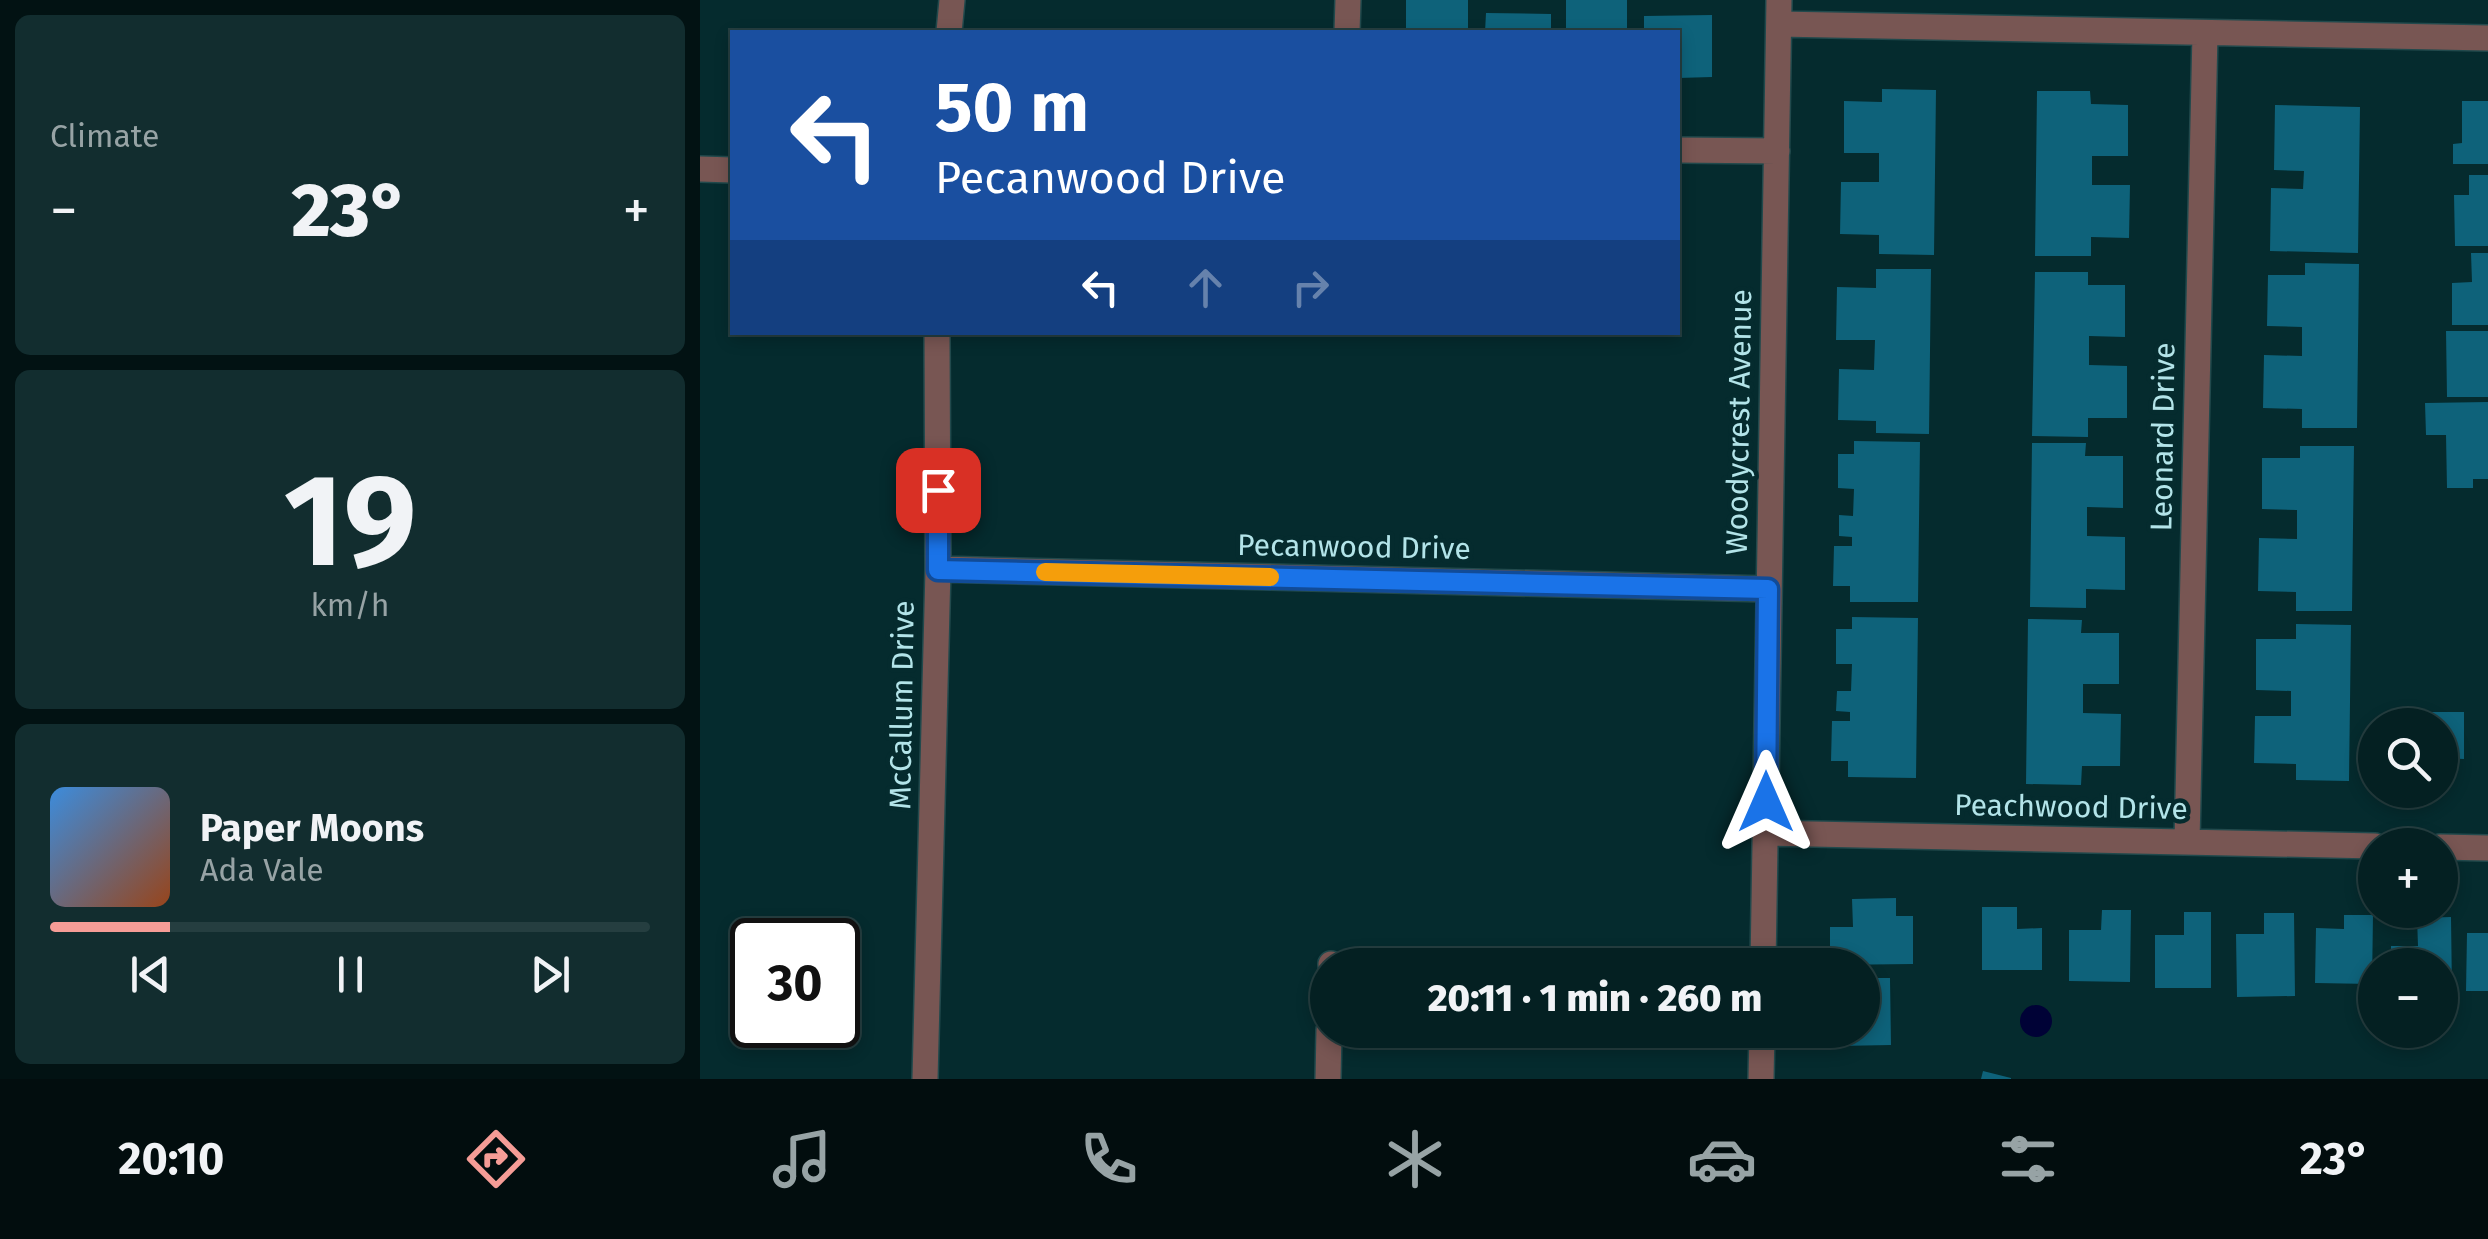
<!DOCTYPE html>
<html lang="en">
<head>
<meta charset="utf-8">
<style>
	:root { --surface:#042022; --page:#122d2f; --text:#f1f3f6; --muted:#97a3a5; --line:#253e40; --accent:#f59c96 }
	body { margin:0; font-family:"Fira Sans",sans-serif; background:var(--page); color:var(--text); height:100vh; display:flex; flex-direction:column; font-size:38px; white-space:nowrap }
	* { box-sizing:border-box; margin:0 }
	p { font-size:32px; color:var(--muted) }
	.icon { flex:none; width:55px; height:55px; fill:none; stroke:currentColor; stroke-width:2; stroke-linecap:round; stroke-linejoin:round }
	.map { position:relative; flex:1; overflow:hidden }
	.details { display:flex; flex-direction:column; gap:15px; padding:15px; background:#021213; width:700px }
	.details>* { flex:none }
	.banner { position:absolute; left:30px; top:30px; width:950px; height:305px; border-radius:0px; box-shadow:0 5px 15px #0003,0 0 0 2px var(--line); background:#1a4fa0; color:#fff; overflow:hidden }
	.tools { position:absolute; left:1658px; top:708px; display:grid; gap:20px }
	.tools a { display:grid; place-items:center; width:100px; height:100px; border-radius:50%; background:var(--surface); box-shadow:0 5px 15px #0003,0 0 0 2px var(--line); font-size:50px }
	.speed { position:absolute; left:30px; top:918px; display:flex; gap:20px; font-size:50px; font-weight:700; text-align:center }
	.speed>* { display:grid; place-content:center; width:130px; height:130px; border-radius:50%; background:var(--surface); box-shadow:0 5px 15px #0003,0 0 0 2px var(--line); line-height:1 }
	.speed .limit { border:5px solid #111; border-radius:15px; background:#fff; color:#111 }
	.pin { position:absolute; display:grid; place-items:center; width:85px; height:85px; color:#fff; margin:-42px; border-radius:20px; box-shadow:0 5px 15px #0006 }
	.me { position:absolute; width:110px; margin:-55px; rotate:0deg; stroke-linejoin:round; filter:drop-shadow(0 0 8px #0008) }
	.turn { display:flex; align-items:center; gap:35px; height:210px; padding:0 40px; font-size:45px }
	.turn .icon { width:130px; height:130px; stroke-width:2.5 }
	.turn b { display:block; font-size:70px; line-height:85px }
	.lanes { display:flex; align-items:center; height:95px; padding:0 40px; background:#0003; justify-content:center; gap:50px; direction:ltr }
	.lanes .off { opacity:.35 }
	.big { font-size:75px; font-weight:800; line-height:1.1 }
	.details .tile { flex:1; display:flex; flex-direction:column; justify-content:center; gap:15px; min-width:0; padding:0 35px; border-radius:15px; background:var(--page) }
	.details .dial { align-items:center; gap:0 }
	.dial b { font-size:130px; line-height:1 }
	.song { display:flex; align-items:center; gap:30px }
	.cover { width:120px; height:120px; border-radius:15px; background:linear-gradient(135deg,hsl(210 70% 55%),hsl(20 70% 35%)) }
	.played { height:10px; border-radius:5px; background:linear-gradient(90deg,var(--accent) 20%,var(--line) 20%) }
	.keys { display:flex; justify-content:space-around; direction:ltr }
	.heat { display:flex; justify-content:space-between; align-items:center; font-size:55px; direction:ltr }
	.trip { position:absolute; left:610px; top:948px; width:570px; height:100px; border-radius:50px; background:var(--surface); box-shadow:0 5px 15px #0003,0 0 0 2px var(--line); font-weight:800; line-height:100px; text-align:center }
	.dock { display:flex; height:160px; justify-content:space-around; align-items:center; background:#020d0e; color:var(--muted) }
	.dock .icon { width:70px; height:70px }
	.dock .current { color:var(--accent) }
	.dock b { font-size:45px; color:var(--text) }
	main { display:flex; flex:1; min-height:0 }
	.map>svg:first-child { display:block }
	.water { fill:#000236 }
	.building { fill:#0e627a }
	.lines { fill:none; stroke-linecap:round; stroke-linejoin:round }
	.street-casing { stroke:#21494c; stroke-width:28 }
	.street { stroke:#785653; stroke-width:25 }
	.route-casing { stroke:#114b97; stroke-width:25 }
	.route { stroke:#1a73e8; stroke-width:18 }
	.slow { stroke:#f59e0b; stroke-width:18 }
	.labels { text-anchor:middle; stroke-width:9; stroke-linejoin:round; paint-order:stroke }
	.street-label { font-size:30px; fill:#b3e4e9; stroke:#052b2e }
</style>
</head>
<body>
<main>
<section class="details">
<div class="tile"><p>Climate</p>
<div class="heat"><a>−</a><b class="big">23°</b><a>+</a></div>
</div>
<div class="tile dial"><b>19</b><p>km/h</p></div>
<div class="tile">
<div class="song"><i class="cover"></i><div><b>Paper Moons</b><p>Ada Vale</p></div></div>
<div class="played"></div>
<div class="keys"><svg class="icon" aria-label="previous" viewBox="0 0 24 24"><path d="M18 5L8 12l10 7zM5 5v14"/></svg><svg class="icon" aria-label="pause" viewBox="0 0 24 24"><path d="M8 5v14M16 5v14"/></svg><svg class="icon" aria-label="next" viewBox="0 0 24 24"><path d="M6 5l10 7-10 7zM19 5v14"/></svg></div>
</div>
</section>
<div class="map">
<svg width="1788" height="1079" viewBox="0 0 1788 1079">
	<rect width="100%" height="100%" fill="#052b2e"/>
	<path class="water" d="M1320 1021a16 16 0 1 1 32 0a16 16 0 1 1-32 0Z"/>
	<path class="building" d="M706,0H768V32H706Z
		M866,0H927V32H866Z
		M786,13L851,14V32H785Z
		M1012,15V77L978,78V32H944V16Z
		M1182,89L1236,90L1234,255L1179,254V235L1140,234L1141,182H1179V153H1144V101L1182,102Z
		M1337,91H1390L1391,104L1428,105V156H1392V185H1430L1429,238L1391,237V256H1335Z
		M1762,101H1788V164H1753V144L1762,143Z
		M1575,105L1660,107L1658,253L1570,251L1571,188L1603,189L1604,171L1574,170Z
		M1769,175H1788V246H1755L1754,195H1769Z
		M1771,253H1788V325H1752V283L1772,282Z
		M1605,263L1659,264L1657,428H1602V409L1563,408L1564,355L1602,356V327L1567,326L1568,275H1605Z
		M1176,269H1231L1229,434L1176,433V421L1138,420L1139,369L1174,370L1175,340H1136L1137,287L1176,288Z
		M1335,272H1388V285H1425V337L1389,336V365L1427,366V418H1388V437L1332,436Z
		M1746,331H1788V397H1747Z
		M1788,402V479H1773V488H1747L1746,435H1726L1725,403Z
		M1154,441L1220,442L1218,602H1150V586H1133L1134,546H1152V537L1139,536V515L1153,516L1154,489L1138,488V454H1154Z
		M1332,443H1386L1385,456H1423V508L1387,507V536L1425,537V590L1386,589V608L1330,607Z
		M1600,446H1654L1652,611H1596V592L1558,591L1559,538L1597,539V510L1562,509V458H1600Z
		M1152,617L1218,618L1216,778L1148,777V761H1131L1132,721H1150V712L1136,711L1137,691H1151L1152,664H1136V629H1152Z
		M1328,619L1382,620L1381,633H1419V684H1383V713L1421,714L1420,766H1382L1381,785L1326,784Z
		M1596,624L1651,625L1649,781L1596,780V764L1554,763L1555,716H1591V691L1556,690V639H1596Z
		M1698,712H1764V759L1740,758V725H1698Z
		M1196,898V916H1213V964L1130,965V927H1153L1152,899Z
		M1282,907H1317V929L1342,928V970H1282Z
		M1402,910H1431L1430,982L1369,981V930H1401Z
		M1484,912H1511V988H1455V935H1484Z
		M1564,913H1594L1595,996L1537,997L1536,934H1564Z
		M1644,915H1673L1672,984L1615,983L1616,928L1644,929Z
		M1751,917L1752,991H1740V965H1691V946H1718L1717,918Z
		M1767,933H1788V991H1766Z
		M1162,978H1190L1191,1045L1138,1046V1030H1162Z
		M1283,1071L1311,1078V1079H1281Z"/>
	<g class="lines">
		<g class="street-casing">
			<path id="street" d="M1079,24L1788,38
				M249,32L252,0
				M647,32L648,0
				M978,150L1077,151
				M0,169L32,170
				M238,569L1068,589
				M1066,833L1675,846
				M1487,842L1505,33
				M1740,847L1788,848
				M631,965V964
				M1063,965L1079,0
				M225,1079L238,569L237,332
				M628,1079L629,1030
				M1061,1079L1062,1030"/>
		</g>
		<use href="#street" class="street"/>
	</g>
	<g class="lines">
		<g class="route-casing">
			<path id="route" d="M238,490V570L1068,589L1066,802"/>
		</g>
		<use href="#route" class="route"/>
		<path class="slow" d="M345,572L570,577"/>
	</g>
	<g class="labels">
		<g class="street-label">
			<text transform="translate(1039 422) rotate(-89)" y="10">Woodycrest Avenue</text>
			<text transform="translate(1463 437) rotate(-89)" y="10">Leonard Drive</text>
			<text transform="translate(654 547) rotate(1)" y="10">Pecanwood Drive</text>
			<text transform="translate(202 705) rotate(-89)" y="10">McCallum Drive</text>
			<text transform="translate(1371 807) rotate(1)" y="10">Peachwood Drive</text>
		</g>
	</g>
</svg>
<div class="tools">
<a><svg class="icon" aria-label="search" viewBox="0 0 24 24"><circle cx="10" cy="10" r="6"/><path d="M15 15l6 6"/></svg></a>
<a>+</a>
<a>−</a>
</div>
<div class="speed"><div class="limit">30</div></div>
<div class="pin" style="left:238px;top:490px;background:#d93025"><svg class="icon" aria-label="arrive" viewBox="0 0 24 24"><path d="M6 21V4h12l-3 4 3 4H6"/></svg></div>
<svg class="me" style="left:1066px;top:802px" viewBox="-20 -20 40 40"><path d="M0-17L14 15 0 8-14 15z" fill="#1a73e8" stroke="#fff" stroke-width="4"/></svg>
<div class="trip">20:11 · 1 min · 260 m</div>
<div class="banner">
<div class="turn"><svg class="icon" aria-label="left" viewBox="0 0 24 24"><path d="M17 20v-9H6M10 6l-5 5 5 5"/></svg><div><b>50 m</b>Pecanwood Drive</div></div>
<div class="lanes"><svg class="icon" aria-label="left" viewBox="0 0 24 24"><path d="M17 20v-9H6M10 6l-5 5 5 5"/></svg><svg class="icon off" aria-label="ahead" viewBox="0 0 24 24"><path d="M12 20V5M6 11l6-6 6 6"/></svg><svg class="icon off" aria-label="right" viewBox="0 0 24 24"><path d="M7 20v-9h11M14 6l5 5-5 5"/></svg></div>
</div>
</div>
</main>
<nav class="dock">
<b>20:10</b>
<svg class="icon current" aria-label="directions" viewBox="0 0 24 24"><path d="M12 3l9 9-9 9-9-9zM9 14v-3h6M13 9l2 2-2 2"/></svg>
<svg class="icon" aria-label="music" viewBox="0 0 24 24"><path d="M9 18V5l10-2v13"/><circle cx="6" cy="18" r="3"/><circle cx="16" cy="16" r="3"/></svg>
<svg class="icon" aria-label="phone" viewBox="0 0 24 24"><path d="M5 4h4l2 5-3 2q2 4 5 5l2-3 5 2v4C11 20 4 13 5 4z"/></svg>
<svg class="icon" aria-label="climate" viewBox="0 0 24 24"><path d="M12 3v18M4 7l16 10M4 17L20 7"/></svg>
<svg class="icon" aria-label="car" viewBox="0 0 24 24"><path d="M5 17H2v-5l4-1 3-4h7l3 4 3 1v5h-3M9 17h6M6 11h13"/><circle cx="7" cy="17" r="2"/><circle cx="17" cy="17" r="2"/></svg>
<svg class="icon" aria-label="filters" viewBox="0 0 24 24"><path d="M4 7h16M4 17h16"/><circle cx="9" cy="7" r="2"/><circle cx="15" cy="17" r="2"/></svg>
<b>23°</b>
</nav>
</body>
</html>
